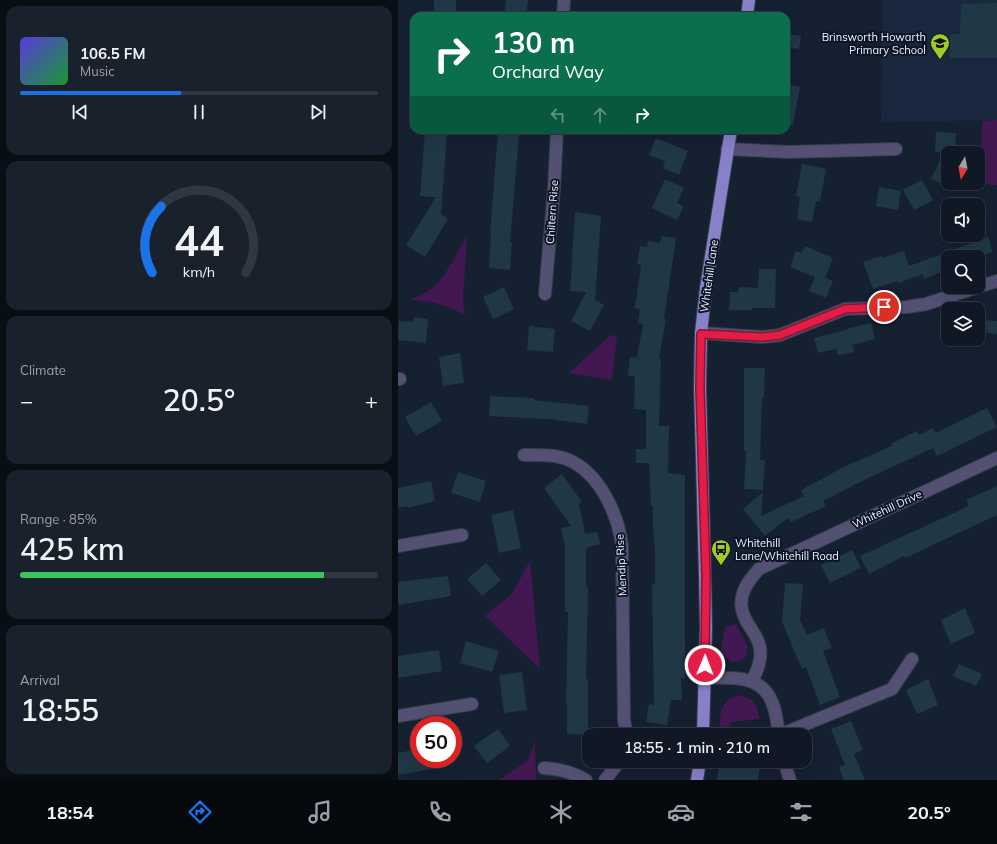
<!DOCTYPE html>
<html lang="en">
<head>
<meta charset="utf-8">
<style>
	:root { --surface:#101825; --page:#19212d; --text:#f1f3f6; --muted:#9ca0a7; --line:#303742; --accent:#1a73e8 }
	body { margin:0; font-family:Mulish,sans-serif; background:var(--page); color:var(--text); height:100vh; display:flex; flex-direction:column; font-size:15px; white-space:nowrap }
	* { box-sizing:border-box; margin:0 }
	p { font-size:13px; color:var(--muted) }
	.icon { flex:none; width:22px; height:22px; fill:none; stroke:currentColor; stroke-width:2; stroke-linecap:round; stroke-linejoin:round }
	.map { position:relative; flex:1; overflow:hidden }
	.drawer { display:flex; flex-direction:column; gap:6px; padding:6px; background:#090d14; width:398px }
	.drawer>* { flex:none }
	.banner { position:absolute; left:12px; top:12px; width:380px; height:122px; border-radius:12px; box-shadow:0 4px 16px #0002,0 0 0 1px var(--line); background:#0b6e4f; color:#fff; overflow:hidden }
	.needle { width:26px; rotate:190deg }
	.fabs { position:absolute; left:543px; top:146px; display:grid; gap:8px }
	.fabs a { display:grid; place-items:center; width:44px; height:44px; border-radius:8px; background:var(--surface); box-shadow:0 4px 16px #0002,0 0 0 1px var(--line); font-size:20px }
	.speed { position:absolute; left:12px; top:716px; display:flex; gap:8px; font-size:20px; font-weight:700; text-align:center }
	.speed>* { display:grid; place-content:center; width:52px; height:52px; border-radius:50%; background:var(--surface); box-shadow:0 4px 16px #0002,0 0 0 1px var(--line); line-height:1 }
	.speed .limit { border:6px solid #d22; background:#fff; color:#111 }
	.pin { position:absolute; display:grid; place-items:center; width:34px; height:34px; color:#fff; margin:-17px; border:2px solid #fff; border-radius:50%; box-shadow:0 1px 4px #0007 }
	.me { position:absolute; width:44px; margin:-22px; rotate:1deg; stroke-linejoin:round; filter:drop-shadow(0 0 3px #0008) }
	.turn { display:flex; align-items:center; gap:14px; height:84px; padding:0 16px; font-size:18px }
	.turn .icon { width:52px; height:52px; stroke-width:2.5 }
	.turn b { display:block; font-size:28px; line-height:34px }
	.lanes { display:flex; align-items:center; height:38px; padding:0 16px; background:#0003; justify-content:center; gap:20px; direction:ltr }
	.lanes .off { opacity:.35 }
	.big { font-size:30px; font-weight:600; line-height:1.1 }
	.drawer .tile { flex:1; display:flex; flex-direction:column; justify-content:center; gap:6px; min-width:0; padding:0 14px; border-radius:12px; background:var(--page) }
	.drawer .dial { align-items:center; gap:0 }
	.dial svg { height:104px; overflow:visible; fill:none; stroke:var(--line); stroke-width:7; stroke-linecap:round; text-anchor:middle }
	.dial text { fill:var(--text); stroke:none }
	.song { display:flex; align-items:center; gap:12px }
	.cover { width:48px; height:48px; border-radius:6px; background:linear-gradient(135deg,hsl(250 70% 55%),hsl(130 70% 35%)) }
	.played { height:4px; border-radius:2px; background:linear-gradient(90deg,var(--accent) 45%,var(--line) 45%) }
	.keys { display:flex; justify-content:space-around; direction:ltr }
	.heat { display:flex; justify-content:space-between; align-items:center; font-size:22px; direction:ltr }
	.charge { height:6px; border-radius:3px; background:linear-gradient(90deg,#34c759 85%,var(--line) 0) }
	.trip { position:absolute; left:184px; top:728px; width:230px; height:40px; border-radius:12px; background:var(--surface); box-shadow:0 4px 16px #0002,0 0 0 1px var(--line); font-weight:600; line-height:40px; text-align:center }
	.tabs { display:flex; height:64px; justify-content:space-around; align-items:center; background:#060a0f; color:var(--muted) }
	.tabs .icon { width:28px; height:28px }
	.tabs .active { color:var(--accent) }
	.tabs b { font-size:18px; color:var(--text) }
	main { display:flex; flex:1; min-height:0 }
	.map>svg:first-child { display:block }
	.built { fill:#1a283f }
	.green { fill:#431852 }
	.building { fill:#203845 }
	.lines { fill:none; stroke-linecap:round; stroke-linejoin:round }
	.minor-casing { stroke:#333e4e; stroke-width:14 }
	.major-casing { stroke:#333e4e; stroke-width:14 }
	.minor { stroke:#545074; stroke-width:12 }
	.major { stroke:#8880c9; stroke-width:12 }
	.route-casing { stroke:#92132f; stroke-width:10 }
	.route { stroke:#e11d48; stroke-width:7 }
	.labels { text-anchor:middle; stroke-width:4; stroke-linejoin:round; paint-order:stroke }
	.poi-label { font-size:11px; fill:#edf3fd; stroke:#0d1627; text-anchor:end }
	.street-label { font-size:11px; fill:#edf3fd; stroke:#0d1627 }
</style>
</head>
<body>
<main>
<section class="drawer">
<div class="tile">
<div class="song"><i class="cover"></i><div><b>106.5 FM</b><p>Music</p></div></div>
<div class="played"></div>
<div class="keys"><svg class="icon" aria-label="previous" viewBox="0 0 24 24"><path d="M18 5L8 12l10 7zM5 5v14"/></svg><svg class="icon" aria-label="pause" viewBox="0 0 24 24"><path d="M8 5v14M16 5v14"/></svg><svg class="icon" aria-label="next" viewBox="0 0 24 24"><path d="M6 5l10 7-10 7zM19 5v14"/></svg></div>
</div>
<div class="tile dial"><svg viewBox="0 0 100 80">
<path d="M14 69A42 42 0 1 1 86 69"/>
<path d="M14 69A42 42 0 0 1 21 18" stroke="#1a73e8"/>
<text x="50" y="56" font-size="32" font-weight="700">44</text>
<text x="50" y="72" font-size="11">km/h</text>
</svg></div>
<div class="tile"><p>Climate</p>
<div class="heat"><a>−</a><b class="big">20.5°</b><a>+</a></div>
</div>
<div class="tile"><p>Range · 85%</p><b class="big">425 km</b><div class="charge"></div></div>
<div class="tile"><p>Arrival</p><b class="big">18:55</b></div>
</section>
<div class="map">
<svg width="599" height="780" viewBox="0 0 599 780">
	<rect width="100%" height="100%" fill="#152031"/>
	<path class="built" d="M485,0H599V120L483,122Z"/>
	<path class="green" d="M599,120V185L582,184L584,121Z
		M69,235L65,300L67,315C47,304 33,301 11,300C21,296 30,292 38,285C51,271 60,251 69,235Z
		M213,335L219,336L214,380L171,373Z
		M132,561L142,669L87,616L113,595Z
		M338,624L350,646L348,657L341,661L334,662L326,656L323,648L327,627Z
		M341,695C356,699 358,703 362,719L333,722L331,733L321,732C323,715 320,701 341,695Z
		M137,742L138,780H102L130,760Z"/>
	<path class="building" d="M36,0H58V16H36Z
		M108,0H130L128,16H106Z
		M599,3V58H552V34H562L563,4Z
		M388,34L403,36L401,49L388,47Z
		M388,84L402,87L395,125H388Z
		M27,130L49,132L43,214L50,219L27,257L8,245L38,197L22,196Z
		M100,132L121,134L112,242H114L112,270L91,268L93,234H92Z
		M538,132L558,133L557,153H550V187L533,179L546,152H537Z
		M258,138L290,151L281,175L265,168L267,161L251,155Z
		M404,164L428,169L422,202L418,201L414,222L399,219L402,197L398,196Z
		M267,179L286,188L279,203L286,206L279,220L254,208Z
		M524,180L535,200L516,210L505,190Z
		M481,187L503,191L500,210L478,206Z
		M177,212L203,216L197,300L206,305L192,331L173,321L188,292L172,291Z
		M263,236L278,238L266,319H268L261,359H263L261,426H271L270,473L287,475V678H283L284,700H273L269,725L248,722L251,704L256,705L254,584H257V549L255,527V506H253L251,463H238V449H248V410L236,409L237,376H230L232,357L239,358L245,324L240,323L242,309L237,308L243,265L239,264L242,246L249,247L250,241L262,243Z
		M590,237L595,252L580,257H541L546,271L526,279L525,274L500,283L499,281L475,289L465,262L483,256L484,258L506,251L511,266Z
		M407,246L435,258L427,278L435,281L428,298L411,291L417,277L392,267L398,251L404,253Z
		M361,269H378L377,308H354V310H331L332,292H340L341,287L360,288Z
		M106,287L116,309L95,319L85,297Z
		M16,317L30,319L28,343L0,340L1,321L15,322Z
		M580,320L599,321V334L580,332Z
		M473,323L477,339L454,345L456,352L440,355L438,349L420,353L416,338L451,329V328Z
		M131,326L157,329L155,352L129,350Z
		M62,353L66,383L45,386L41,357Z
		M346,368H367L366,398H364L362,460H367L365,490L346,489L348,451H346Z
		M92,396L136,398V400L191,406L189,424L150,419L91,416Z
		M33,402L44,421L18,436L7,417Z
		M589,408L599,427L539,456L535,448L464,481L425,501L428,506L393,522L390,518L367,536L345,509L365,492L363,516L406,496L403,490L448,466L494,446L493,444L519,431L521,435L535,428L538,433Z
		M60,472L88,481L82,502L53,493Z
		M164,474L184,502L181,504L187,534L199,532L202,544L190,547V549L188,547V587H190L188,679H190V735L169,734V703H168L170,612H167V548L163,528L173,526L146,488Z
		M33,481L37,501L10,508L9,506L0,508V488Z
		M599,486V515L507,558L506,556L471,574L462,556L571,506L568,500Z
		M115,510L123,548L101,553L93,515Z
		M454,550L463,568L432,583L423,565Z
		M88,563L103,580L84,596L69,579Z
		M50,576L53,596L0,605V582Z
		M387,583L405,584L402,620L409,635L426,628L434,648L425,651L442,697L422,705L408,667L404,669L384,622Z
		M567,608L577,633L553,644L543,620Z
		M68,641L101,651L94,672L62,663Z
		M41,650L44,671L0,678V656Z
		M561,664L584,674L578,686L555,676Z
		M124,672L129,710L106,713L101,675Z
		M530,679L540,705L519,714L508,690Z
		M453,721L465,750L456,754L467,780H446L441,767L447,765L433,729Z
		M100,729L112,746L89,763L76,746Z
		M21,749V759H50V766L0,775V753Z
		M326,761L362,764L360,780H319L321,766L325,767Z"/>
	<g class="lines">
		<g class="minor-casing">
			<path id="minor" d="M165,16L166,0
				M329,149L391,152L498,149
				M580,287L599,281
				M147,294L156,189L159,130
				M303,333L364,337L382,335L447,309L509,307L528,304L580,287
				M0,379H2
				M126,455C140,455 157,454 171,460C202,474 220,514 224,546L226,720L229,735
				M0,546L64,535
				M307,678C329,678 358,674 371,696C378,707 379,723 381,735
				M354,681C359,671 364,660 362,648C360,635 350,627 346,616C338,597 349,582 361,569L599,458
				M0,716L74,704
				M381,735L494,689L514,659
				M386,761L392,780
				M146,768C162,769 175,772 188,780
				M207,780L222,761"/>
		</g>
		<g class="major-casing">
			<path id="major" d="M349,16L351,0
				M305,735L308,628L307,575L302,387L303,333L308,288L333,130
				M299,780L302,761"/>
		</g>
		<use href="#minor" class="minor"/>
		<use href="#major" class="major"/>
	</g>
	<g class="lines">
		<g class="route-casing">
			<path id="route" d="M307,665L308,575L302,387L303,334L364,337L382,335L447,309L486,307"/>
		</g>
		<use href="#route" class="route"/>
	</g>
	<defs>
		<g id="school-pin" transform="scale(1)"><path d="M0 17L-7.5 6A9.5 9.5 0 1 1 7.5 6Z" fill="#a3c926" stroke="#0d1627"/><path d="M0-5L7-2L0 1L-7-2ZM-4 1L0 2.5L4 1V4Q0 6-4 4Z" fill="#111"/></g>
		<g id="bus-pin" transform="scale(1)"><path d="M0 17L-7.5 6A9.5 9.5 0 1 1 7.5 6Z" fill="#a3c926" stroke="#0d1627"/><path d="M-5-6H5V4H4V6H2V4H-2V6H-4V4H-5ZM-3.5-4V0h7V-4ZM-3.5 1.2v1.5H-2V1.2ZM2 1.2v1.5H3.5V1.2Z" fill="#111"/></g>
	</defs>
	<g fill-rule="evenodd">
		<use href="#school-pin" x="542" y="43"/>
		<use href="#bus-pin" x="323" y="549"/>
	</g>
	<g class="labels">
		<g class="poi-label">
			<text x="528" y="41">Brinsworth Howarth<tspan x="528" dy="13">Primary School</tspan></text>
			<text x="337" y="547" text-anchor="start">Whitehill<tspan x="337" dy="13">Lane/Whitehill Road</tspan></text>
		</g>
		<g class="street-label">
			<text transform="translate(154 212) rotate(-86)" y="4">Chiltern Rise</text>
			<text transform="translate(311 276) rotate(-82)" y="4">Whitehill Lane</text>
			<text transform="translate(489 509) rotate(-25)" y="4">Whitehill Drive</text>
			<text transform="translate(223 565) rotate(-93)" y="4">Mendip Rise</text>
		</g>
	</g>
</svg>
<div class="fabs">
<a><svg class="needle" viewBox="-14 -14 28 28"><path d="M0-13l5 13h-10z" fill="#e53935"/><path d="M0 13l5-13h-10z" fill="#9ca0a7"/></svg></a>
<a><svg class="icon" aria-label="sound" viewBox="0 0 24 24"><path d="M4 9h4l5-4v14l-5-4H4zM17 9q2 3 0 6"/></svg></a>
<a><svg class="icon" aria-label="search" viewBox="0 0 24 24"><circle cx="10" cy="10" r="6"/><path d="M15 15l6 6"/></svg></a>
<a><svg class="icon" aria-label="layers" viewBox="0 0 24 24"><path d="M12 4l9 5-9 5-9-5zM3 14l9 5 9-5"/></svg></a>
</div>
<div class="speed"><div class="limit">50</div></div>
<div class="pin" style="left:486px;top:307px;background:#d93025"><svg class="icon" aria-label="arrive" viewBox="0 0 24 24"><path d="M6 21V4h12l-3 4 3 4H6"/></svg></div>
<svg class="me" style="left:307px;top:665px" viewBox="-20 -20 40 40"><circle r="17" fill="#e11d48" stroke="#fff" stroke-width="3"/><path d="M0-11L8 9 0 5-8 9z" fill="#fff"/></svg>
<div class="trip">18:55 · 1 min · 210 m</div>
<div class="banner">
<div class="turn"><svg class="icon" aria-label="right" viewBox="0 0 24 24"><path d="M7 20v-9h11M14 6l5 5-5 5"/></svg><div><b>130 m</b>Orchard Way</div></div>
<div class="lanes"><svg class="icon off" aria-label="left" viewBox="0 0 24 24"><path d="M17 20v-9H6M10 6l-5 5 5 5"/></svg><svg class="icon off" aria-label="ahead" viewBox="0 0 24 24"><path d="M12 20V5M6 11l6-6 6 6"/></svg><svg class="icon" aria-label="right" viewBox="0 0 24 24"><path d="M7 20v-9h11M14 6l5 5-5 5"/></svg></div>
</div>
</div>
</main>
<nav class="tabs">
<b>18:54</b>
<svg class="icon active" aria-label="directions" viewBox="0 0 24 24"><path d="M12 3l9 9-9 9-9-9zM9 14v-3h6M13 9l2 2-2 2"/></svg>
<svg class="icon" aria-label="music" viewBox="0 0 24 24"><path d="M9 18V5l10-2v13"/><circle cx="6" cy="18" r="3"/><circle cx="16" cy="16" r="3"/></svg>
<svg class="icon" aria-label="phone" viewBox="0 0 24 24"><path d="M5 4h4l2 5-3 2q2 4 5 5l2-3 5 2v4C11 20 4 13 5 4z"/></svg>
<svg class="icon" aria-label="climate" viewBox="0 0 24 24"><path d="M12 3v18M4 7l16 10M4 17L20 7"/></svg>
<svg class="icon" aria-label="car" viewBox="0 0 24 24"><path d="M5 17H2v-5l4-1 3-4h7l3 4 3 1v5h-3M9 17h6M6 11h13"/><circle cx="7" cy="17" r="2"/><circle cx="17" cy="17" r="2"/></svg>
<svg class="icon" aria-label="filters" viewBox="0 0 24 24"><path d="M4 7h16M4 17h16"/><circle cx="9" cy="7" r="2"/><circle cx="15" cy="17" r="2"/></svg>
<b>20.5°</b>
</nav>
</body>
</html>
